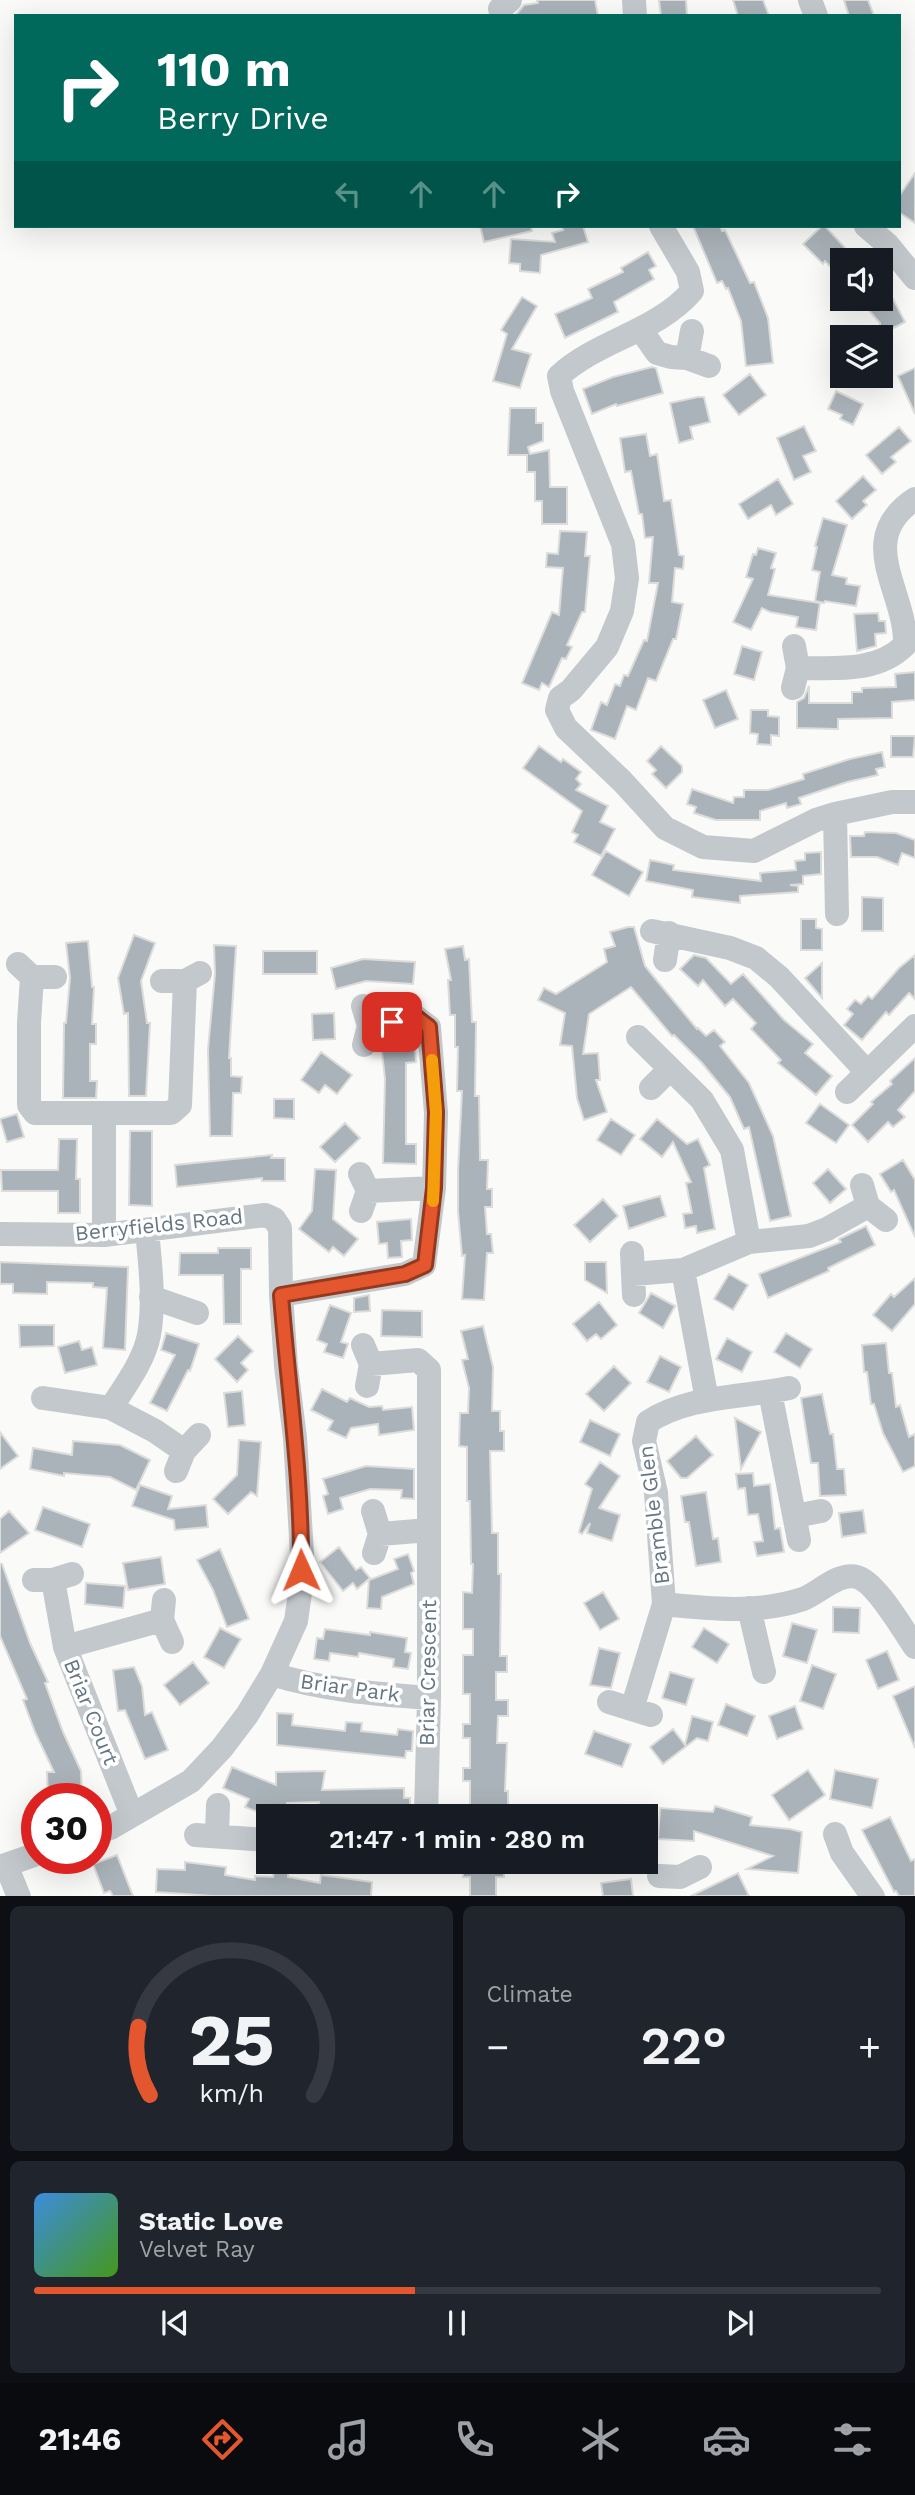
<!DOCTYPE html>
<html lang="en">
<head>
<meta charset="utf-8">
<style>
	:root { --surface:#171b24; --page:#20242c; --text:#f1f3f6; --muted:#9ea1a6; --line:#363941; --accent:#e4572e }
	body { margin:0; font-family:"Work Sans",sans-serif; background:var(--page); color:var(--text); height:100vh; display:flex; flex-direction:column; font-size:26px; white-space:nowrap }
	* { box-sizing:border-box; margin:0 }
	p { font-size:23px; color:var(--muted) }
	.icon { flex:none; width:38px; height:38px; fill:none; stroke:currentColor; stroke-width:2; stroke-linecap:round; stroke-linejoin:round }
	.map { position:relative; height:1896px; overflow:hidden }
	.panel { display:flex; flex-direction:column; gap:10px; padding:10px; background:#0d0f14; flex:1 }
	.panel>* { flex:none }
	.top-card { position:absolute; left:14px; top:14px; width:887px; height:214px; border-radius:0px; box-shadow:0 7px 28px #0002; background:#00695c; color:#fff; overflow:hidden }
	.controls { position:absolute; left:830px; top:248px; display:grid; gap:14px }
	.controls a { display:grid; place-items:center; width:63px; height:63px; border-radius:0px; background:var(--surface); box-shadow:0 7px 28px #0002; font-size:35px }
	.speed { position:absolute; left:21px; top:1783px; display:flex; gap:14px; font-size:35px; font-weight:700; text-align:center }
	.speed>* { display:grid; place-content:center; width:91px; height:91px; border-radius:50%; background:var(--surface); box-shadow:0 7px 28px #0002; line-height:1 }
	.speed .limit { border:10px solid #d22; background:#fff; color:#111 }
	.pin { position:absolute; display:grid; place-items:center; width:60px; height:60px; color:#fff; margin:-30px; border-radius:14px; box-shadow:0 4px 10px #0006 }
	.me { position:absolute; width:77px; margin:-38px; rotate:359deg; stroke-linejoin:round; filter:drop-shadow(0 0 5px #0008) }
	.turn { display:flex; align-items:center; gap:24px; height:147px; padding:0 28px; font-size:32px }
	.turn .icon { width:91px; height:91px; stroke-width:2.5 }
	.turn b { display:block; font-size:49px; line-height:60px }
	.lanes { display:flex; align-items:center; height:66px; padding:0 28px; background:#0003; justify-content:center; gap:35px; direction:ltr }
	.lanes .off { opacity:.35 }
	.big { font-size:52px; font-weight:600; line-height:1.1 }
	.panel .tile { flex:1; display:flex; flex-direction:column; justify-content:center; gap:10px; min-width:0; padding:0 24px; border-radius:10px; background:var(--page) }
	.panel .dial { align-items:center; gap:0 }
	.dial svg { height:182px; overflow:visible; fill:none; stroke:var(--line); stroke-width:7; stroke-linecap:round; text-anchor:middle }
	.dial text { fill:var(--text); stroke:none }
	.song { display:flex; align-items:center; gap:21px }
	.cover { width:84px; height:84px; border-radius:10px; background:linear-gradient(135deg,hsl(210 70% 55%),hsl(100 70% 35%)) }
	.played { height:7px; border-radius:4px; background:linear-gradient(90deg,var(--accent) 45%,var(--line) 45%) }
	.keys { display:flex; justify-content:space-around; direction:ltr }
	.heat { display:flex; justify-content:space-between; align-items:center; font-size:38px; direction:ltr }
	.panel .tiles { flex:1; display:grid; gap:10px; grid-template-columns:1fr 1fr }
	.tile:last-child { grid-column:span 2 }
	.trip { position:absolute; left:256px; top:1804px; width:402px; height:70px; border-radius:0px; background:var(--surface); box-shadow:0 7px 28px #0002; font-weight:600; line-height:70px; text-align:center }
	.tab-bar { display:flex; height:112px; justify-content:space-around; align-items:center; background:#090b0e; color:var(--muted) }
	.tab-bar .icon { width:49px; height:49px }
	.tab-bar .selected { color:var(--accent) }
	.tab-bar b { font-size:32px; color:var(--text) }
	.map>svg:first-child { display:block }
	.building { fill:#aab3b9; stroke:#dcdcda; stroke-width:2 }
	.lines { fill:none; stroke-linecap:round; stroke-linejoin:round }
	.minor { stroke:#c3c8cc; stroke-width:24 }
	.route-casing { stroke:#94391e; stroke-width:18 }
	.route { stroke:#e4572e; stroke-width:12 }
	.slow { stroke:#f59e0b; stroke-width:12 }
	.labels { text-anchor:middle; stroke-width:7; stroke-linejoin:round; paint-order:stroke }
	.street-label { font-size:21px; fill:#657683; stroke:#fff }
</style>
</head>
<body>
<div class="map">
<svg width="915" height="1897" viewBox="0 0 915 1897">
	<rect width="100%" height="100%" fill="#fafaf8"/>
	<path class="building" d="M537,0H595L598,16H515L524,5L538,3Z
		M659,0H686L687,16H661Z
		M733,0H763L769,16H738Z
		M844,0H868L874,16H849Z
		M915,173V223L900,213V195Z
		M480,226H531L532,231L484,242Z
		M562,226H583L588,242L541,255L540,273L520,271V264L509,263L511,239L555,242L552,233L563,230Z
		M693,226H720L722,231L725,230L750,283L754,282L768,318L773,363L746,366L741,321L728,288L726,289L722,281L717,283Z
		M822,226H825L857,261H842V279L825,261L823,264L803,244Z
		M648,252L656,266L649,270L654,279L614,302L618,312L565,338L555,314L592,298L588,289L623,272L621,268Z
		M522,297L537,306L512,349L531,354L520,388L493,381L507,334L501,330Z
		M859,299H893L905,322L880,335V323Z
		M652,367L656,368L663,393L617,406L616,404L592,414L583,389L613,377Z
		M915,368V414L898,376Z
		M750,374L766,395L739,415L723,395Z
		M836,391L863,404L853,425L840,419L842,415L828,409Z
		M698,397H704L710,422L690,427L693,439L679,443L670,403Z
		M510,408H536V423H543V441L528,447L530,454L549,450L550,487H567V524H542V501H535V472H527V455H508Z
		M804,426L816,451L803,456L811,472L794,480L777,438Z
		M899,427L911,441L891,457L896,462L882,474L866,455Z
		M646,434L650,456L657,454L664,501L671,500L679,555L684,556L683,569L675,568L672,602L683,604L676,639H673L656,681L648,678L636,710L627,706L615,739L591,730L601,702L607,705L615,684L620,686L624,675L628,676L644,640L647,641L658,583H649L653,537L645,538L642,514H639L631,471L625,472L620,438Z
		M863,476L876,490L863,501L867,505L852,519L836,501Z
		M778,479L793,504L776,515L771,505L748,519L739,504Z
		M823,518L847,525L832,575L847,578L846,584L860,586L856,606L825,601L824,603L815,601L820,572L812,570L817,547L815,546Z
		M560,531L587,532L585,556H590L585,612H582L567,645L572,647L566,659L562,658L549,687L542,683L539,690L522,683L552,612L559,615L563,568L546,567L547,553L558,554Z
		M758,548L776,553L771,568L775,569L768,595L820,603L816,630L796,627L798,617L770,612L762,608L751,630L733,622L753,579L746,577L753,554L756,555Z
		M878,613L879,621H885L886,633L875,634L876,646L857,651L854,614Z
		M742,646L762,652L754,680L734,674Z
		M915,672V700L892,702V718L838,719V729L797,728V702L804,698L809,686V703H852V692H862V688L896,687L895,674Z
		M726,690L738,719L715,728L703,700Z
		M751,710H768V716L779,717V736L771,735V745L757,744L758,734L750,733Z
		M891,736H915L913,757H891Z
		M539,746L561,762L563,759L581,772L576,779L581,784L576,790L608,806L600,822L615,829L601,856L574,842L578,835L572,832L582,811L523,768Z
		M661,746L682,766V772L666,788L652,774L656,770L647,761Z
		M882,752L885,767L876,769L878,775L847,782L799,798L801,804L787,808L786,803L760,811V820H716L694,813L696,807L687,804L692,789L733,803L734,797H744V790H768L804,779L803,774L850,759Z
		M865,832L896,833L915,840V858L902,853L898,865L877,857H851L850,836H864Z
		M606,851L643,872L629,896L592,875Z
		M821,852V874L803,876V884L790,885L798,886V892L740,896V903L692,897L693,890L646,881L650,860L674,865L673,870L761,881L760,873L796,870L795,861L805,860V853Z
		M862,897L883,898V931H862Z
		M801,919H816V928L822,929V950H801Z
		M628,927H634L645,966L658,982L697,1029L698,1028L706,1036L714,1030L725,1042L720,1046L749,1083L773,1136L791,1216L770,1221L749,1127L744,1129L730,1097L702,1063L674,1035L672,1036L631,987L589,1014L583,1054L598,1053L600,1080H596L607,1112L584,1120L577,1098L572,1046L560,1045L565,1013L538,1000L544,988L556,994L607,962L604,949L615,946L610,932Z
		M134,935L155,943L141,981L147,1023H150L146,1096H129L128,1013L124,1014L118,978Z
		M88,941L92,987H94L92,1024H96V1044H90V1081H97L96,1098H63L64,1023H66L70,978L66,943Z
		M214,945L236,946L229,1058H231V1076L242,1077L241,1093H233L232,1136H210L208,1049L215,974Z
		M463,946L465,960L469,959L472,1022H476L475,1096H479L480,1160H488L487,1189H492V1207H485L487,1234H491L493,1253H487L484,1300L462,1299L465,1255L462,1256L458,1211V1170L462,1091H457L458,1047H455V1015H450L448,980H451L445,949Z
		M263,951H317V974H263Z
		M694,955L706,958L731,984L743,974L784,1020L813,1044L805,1053L832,1076L816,1095L778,1063L781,1060L751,1029L756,1023L733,999L725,1006L703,980L698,986L680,969Z
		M915,955V999L909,993L889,1015L886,1012L862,1040L844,1025L853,1014L847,1009L855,1000L861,1004L868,996L872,999L899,968Z
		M363,959L415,962L413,984L366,981L336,989L331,968Z
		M822,963V998L805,978Z
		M334,1013L335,1039L313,1040L312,1014Z
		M414,1041L416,1062L406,1063V1144H416V1164L383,1163L385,1079L381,1044Z
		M321,1052L352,1075L337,1094L325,1085L319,1093L301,1080Z
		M915,1058V1091L898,1110L905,1117L893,1127L888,1122L868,1142L852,1125L873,1104L871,1102L892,1084L890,1081Z
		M274,1099H294V1119L274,1118Z
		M820,1104L849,1125L836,1143L806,1123Z
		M17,1114L24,1137L7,1142L0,1119Z
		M611,1119L635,1135L621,1155L597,1140Z
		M657,1119L687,1144L698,1139L710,1165L704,1168L715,1229L697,1233L696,1226L685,1228L683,1214L692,1213L686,1183L691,1182L673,1142L662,1157L640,1139Z
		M345,1123L360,1138L335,1162L320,1147Z
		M130,1131H152V1206L129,1205Z
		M59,1139H77L76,1179H80V1213H58V1191H2L1,1170H58Z
		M272,1155L271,1158H285V1181H262V1178L177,1187L175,1165Z
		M903,1160L915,1180V1237L894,1190L891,1192L880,1174Z
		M315,1169L336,1170L333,1219L358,1239L344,1256L333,1247L329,1252L299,1229L312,1211Z
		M828,1169L846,1189L830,1203L813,1183Z
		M660,1196L666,1216L629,1229L623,1206Z
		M603,1199L618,1216L590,1242L574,1225Z
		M411,1219L412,1240L401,1241L402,1257L388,1258L387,1243L379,1244L377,1222Z
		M866,1226L875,1245L828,1268L829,1271L768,1298L759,1274L841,1242L839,1239Z
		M218,1248H251V1269H241V1324H224L223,1275H179L180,1253H218Z
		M0,1262L128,1267L125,1350L103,1348L107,1288L93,1287V1283L47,1282V1294L13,1293V1284H0Z
		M585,1262H606L607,1293L585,1280Z
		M729,1274L748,1285L733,1310L714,1299Z
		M915,1278V1304L892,1331L873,1315L891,1294L894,1297Z
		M651,1293L675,1306L663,1328L639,1313Z
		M369,1295L370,1311L354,1312V1298Z
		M599,1302L617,1325L601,1339L596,1334L587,1341L573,1324Z
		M330,1305L351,1313L341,1342L348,1344L343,1358L324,1352L327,1344L317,1340Z
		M382,1310L422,1311V1337L381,1336Z
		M19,1325H54V1346L20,1347Z
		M483,1326L493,1367L492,1411H500V1431H504V1451H490L492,1533H498V1574H501L500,1656H507V1672H496V1700H508V1716H498L497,1743H507L505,1791H508V1806H498L497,1816H470V1781H463V1768H470V1738H463V1724H470V1694H463V1655H473V1629H463V1592L472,1593L473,1564H471L470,1501H467V1447L459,1446L460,1413H468L469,1388L462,1360L468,1359L461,1331Z
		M166,1333L199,1344L190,1371L188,1370L167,1411L150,1403L175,1355L161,1350Z
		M786,1333L812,1349L800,1368L774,1352Z
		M238,1336L253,1351L241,1363L248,1370L237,1382L215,1359Z
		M727,1338L752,1352L742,1372L716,1359Z
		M79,1341L82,1350L92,1347L97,1365L65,1373L58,1347Z
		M886,1343L889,1373H892L896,1407L900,1405L909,1437L915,1434V1466L903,1472L883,1433L874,1404H871L867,1372H864L862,1345Z
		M660,1356L681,1367L669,1392L647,1382Z
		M614,1366L631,1383L604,1411L586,1394Z
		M322,1389L347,1402L350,1398L369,1407L382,1406L383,1410L412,1407L414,1430L379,1435L378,1424L351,1428L346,1438L328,1430L333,1421L311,1410Z
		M242,1391L245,1425L228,1427L224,1393Z
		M822,1394L830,1434H833L837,1469H844L846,1495L820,1496L818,1463H811L801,1398Z
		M735,1418L761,1432L741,1469Z
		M590,1420L620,1434L610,1456L580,1442Z
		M0,1432L18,1456L0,1469Z
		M696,1436L713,1455L687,1478H681L667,1461Z
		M239,1440L261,1442L257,1496L251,1492L228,1514L213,1499L237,1475Z
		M73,1441L120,1445L150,1460L136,1490L110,1477L64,1473V1476L30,1469L33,1448L72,1455Z
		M600,1462L620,1476L599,1508L620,1515L612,1541L587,1533L590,1523L582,1534L579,1532L592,1489L585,1484Z
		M366,1466L414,1469V1499L401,1498L402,1490L370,1489L340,1498L343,1509L328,1514L323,1496L328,1494L323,1479Z
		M753,1473L754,1486L770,1484L775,1529L780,1528L784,1552L757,1556L754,1542L763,1541L758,1514L748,1515L745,1488L738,1489L736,1474Z
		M140,1485L172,1496L168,1509L206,1505L208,1527L175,1530L174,1520L132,1506Z
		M706,1492L713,1539L718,1538L721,1562L696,1566L689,1522H685L681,1496Z
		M43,1507L90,1524L82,1547L35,1530Z
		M863,1510L866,1533L842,1537L839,1513Z
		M9,1511L29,1533L0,1553V1519Z
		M339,1547L356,1570L361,1567L370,1578L357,1589L353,1583L343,1591L320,1562Z
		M220,1549L249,1619L227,1627L213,1590L197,1560Z
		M408,1554L414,1571L411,1573L414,1584L382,1597L381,1609L367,1608L369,1580L398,1569L394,1559Z
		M161,1557L165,1584L128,1590L123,1563Z
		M0,1564H2L30,1643L48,1682L45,1683L63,1732L81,1771L82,1799H48L47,1772H54L35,1732L23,1700L27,1699L0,1636Z
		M86,1583L125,1586L123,1608L85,1604Z
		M603,1592L619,1619L600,1630L584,1603Z
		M833,1607L860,1608L859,1633L833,1632Z
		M792,1623L817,1630L807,1663L783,1656Z
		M220,1628L241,1639L224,1668L204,1657Z
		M704,1628L729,1644L717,1663L692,1647Z
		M325,1629L370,1635V1632L407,1638L405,1652L411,1653L408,1669L393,1667L394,1659L359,1653L358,1657L330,1653L329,1661L314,1659L317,1638L323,1639Z
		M599,1648L620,1653L611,1688L590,1685Z
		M887,1651L899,1680L878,1689L866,1660Z
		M193,1662L209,1683L180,1705L164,1685Z
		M812,1665L836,1674L823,1709L800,1701Z
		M134,1667L142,1686L145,1715L152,1712L168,1750L145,1759L125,1710L118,1711L113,1670Z
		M670,1672L694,1679L686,1705L662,1698Z
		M915,1686V1748L893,1696Z
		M726,1704L755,1716L747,1736L718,1725Z
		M795,1706L803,1729L777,1739L769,1716Z
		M277,1713L293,1714L292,1725L345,1731L346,1722L362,1723L361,1731L397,1735L398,1729L413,1731L412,1751H406L405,1758L277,1745Z
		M692,1716L713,1722L708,1741L697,1738L663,1764L650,1747L673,1729L685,1745Z
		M594,1731L631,1744L622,1767L585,1754Z
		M232,1767L276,1785V1772L325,1771L322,1790L404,1788V1798H410V1816H395V1811L319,1812V1802L287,1803V1812H258L245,1807L249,1799L223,1788Z
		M808,1770L825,1795L789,1820L772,1795Z
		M835,1770L878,1779L872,1808L830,1799Z
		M715,1806L752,1817L750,1825L790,1829L802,1832L798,1873L747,1869L773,1856L694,1831V1841L658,1839L660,1808L713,1812Z
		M890,1817L911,1861L915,1859V1896H899L896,1891L894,1892L862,1830Z
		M117,1855L133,1896H113L110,1891L104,1893L93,1864Z
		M185,1862L226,1867L225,1875L255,1880V1876L273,1877L274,1869L288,1870V1877L320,1883L321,1875L372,1882L371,1896H212L156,1892L157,1869L185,1870Z
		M474,1862H497V1865H504V1877H496V1896H470V1877H463V1864H474Z
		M738,1873L749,1896H691Z
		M631,1879L633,1896H603L601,1883Z"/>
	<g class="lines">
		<path class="minor" d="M634,0L635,16
			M810,0L816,16
			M500,9L510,0
			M661,226L688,272L692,291C657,332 598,340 559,376L562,391L623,544L627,578L622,611L607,647L571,690L560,698L557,710L566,728L622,781L665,828L703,847L754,851L816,820L835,814L892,802H915
			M866,226L887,244L915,278
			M641,330L657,353L671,357L687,358L709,366
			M687,358L692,331
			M798,668C835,668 877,673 905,645C907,592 853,540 915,499
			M793,688L798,668L794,646
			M835,814L837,914
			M652,931L730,948L756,958L779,977L867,1072
			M665,960L669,933
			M18,964L32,977H55
			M32,977L29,1023V1105L35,1113H171L180,1105L185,981
			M162,981H185L200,973
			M363,1006L369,1026L364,1045
			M638,1037L702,1100L732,1150L749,1242
			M651,1088L670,1069
			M847,1092L915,1026
			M360,1174L368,1191L361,1211
			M862,1185L868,1206L886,1220
			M368,1191L434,1188
			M0,1234L104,1235L265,1215L274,1219L280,1228L281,1295L286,1366L295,1438L302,1554L301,1586L296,1621L272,1674L247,1715L222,1748L191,1781L110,1828L96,1833
			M104,1235V1114
			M632,1253L634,1295
			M683,1270L707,1400
			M633,1274L683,1270L749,1242L809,1236L827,1229L868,1206
			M281,1295L405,1274L424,1265L434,1188L436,1113L429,1027L416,1017L369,1026
			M151,1297L197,1313
			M363,1345L371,1364L367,1386
			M371,1364L418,1360L429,1370V1698L426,1816
			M770,1392L799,1540
			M43,1398L111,1408L155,1431L184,1451
			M111,1408C125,1386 144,1361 149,1335C155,1301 150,1264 147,1230
			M176,1471L184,1451L199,1435
			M373,1511L380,1534L374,1553
			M795,1516L821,1511
			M380,1534L429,1530
			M34,1580H53L72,1574
			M53,1580L65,1647L132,1815
			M164,1600L162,1620L172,1642
			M664,1604C710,1609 758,1614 803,1599C819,1593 838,1572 857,1577C876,1582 903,1630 915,1647
			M749,1608L764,1672
			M65,1647L162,1620
			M272,1674C323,1690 375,1694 429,1698
			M609,1702L651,1715
			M632,1709L664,1604L656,1493L644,1441L648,1422C689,1395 742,1398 789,1388
			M835,1834L842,1853L873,1897
			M196,1835L268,1840
			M217,1835L218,1805
			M6,1865L19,1897
			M0,1867L37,1854
			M659,1876L680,1877L700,1867"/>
	</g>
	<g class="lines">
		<g class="route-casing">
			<path id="route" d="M301,1570C302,1478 288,1386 281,1295L405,1274L425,1265L434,1188L436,1112L429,1027L416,1017L392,1022"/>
		</g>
		<use href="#route" class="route"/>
		<path class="slow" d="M432,1060L436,1112L433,1201"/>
	</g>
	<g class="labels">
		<g class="street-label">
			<text transform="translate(159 1225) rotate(-6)" y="7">Berryfields Road</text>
			<text transform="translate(654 1515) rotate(-97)" y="7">Bramble Glen</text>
			<text transform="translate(428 1673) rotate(-89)" y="7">Briar Crescent</text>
			<text transform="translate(350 1688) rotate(8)" y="7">Briar Park</text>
			<text transform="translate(91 1712) rotate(68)" y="7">Briar Court</text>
		</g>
	</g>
</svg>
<div class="controls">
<a><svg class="icon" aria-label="sound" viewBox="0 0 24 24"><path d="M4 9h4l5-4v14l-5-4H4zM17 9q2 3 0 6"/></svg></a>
<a><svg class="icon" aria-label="layers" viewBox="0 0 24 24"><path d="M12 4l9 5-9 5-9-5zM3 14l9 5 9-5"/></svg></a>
</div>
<div class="speed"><div class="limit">30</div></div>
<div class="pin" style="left:392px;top:1022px;background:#d93025"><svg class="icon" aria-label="arrive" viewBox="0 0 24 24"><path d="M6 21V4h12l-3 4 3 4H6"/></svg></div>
<svg class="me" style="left:301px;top:1570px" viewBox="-20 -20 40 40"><path d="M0-17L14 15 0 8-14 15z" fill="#e4572e" stroke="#fff" stroke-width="4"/></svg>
<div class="trip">21:47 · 1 min · 280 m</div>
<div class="top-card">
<div class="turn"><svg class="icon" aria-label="right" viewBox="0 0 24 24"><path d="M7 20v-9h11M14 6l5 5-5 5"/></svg><div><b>110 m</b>Berry Drive</div></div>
<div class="lanes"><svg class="icon off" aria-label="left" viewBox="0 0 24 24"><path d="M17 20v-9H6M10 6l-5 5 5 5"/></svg><svg class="icon off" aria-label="ahead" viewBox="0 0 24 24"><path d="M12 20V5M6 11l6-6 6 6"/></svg><svg class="icon off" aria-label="ahead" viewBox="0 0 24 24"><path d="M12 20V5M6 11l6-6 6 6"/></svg><svg class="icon" aria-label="right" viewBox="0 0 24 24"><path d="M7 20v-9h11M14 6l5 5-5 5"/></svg></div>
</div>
</div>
<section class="panel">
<div class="tiles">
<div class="tile dial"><svg viewBox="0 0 100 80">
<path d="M14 69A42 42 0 1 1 86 69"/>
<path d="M14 69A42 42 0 0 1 9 39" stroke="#e4572e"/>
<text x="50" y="56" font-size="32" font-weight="700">25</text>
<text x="50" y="72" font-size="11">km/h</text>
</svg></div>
<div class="tile"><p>Climate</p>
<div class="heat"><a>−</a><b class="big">22°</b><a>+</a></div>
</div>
<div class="tile">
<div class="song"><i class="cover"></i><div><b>Static Love</b><p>Velvet Ray</p></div></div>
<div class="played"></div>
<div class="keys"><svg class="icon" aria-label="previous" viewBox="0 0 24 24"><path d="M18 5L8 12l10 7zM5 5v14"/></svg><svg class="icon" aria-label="pause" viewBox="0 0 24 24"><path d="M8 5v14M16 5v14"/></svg><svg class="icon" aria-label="next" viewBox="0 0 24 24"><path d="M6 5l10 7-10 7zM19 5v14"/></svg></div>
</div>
</div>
</section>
<nav class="tab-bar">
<b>21:46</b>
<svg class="icon selected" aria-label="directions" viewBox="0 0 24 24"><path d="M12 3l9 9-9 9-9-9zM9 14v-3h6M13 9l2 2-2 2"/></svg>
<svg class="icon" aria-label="music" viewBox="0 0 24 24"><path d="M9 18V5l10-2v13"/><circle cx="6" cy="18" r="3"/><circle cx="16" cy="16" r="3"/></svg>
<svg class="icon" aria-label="phone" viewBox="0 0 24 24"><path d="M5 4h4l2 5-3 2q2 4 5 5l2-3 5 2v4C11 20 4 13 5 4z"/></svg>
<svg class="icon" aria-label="climate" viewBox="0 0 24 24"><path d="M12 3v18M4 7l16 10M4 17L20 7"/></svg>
<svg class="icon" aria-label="car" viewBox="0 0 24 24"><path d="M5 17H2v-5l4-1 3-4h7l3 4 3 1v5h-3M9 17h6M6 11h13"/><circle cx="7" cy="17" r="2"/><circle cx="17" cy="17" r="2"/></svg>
<svg class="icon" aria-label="filters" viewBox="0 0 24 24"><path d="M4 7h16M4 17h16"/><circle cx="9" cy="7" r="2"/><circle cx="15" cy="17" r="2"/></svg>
</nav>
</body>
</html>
